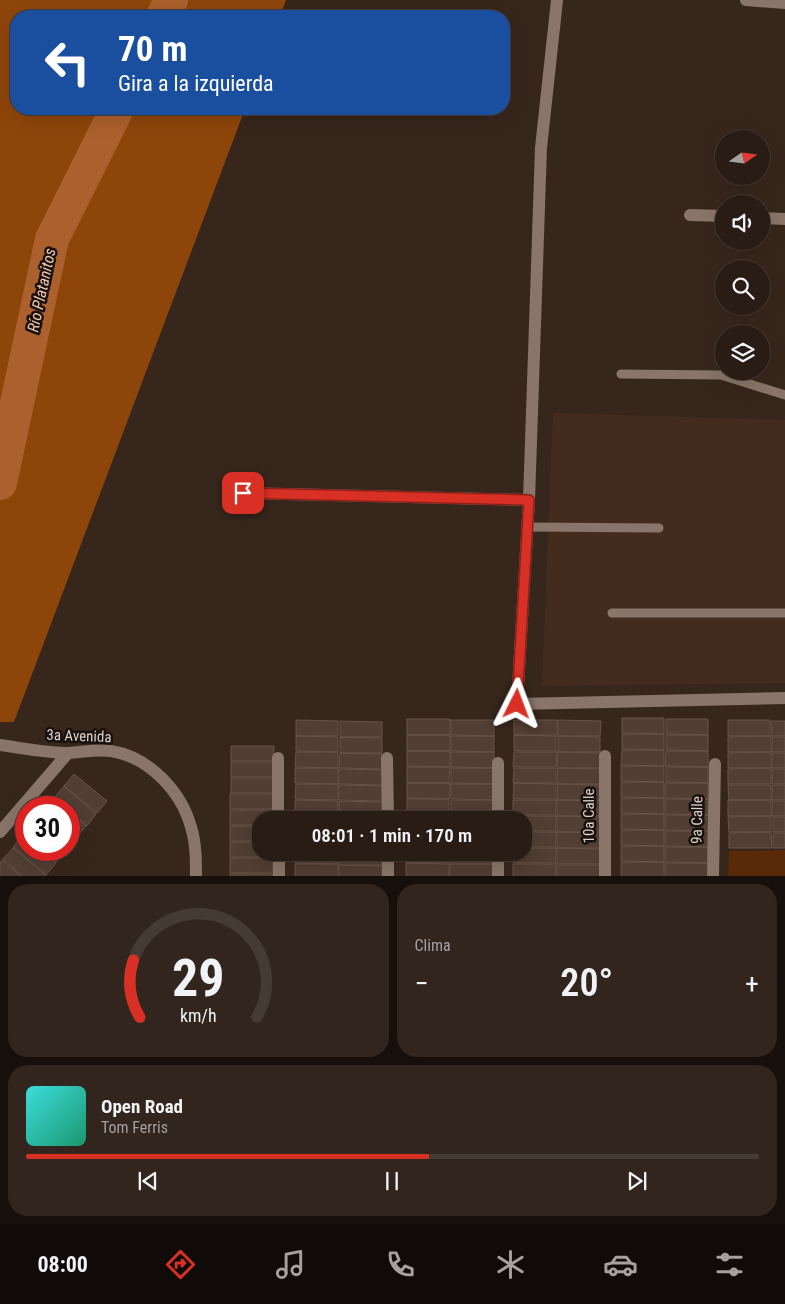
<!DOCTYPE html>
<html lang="es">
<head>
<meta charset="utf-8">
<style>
	:root { --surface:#291c15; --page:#31251e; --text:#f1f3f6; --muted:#a5a1a0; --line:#453a34; --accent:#d93025 }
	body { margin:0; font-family:"Roboto Condensed",sans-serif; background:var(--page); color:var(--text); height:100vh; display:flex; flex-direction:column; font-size:19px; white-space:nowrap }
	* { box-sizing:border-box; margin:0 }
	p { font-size:16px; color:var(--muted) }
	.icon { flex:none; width:28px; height:28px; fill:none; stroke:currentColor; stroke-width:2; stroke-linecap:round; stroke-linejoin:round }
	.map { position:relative; height:876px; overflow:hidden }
	.sheet { display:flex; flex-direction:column; gap:8px; padding:8px; background:#170f0c; flex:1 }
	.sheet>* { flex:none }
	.top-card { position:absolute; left:10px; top:10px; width:500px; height:105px; border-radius:20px; box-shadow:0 5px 20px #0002,0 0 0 1px var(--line); background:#1a4fa0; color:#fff; overflow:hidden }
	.needle { width:32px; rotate:76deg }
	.tools { position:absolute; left:715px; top:130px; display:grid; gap:10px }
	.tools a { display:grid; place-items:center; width:55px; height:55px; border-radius:50%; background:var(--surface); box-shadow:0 5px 20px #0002,0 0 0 1px var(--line); font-size:25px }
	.speed { position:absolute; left:15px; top:796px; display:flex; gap:10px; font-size:25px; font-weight:700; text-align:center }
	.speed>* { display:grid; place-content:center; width:65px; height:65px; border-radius:50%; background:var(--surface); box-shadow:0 5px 20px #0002,0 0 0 1px var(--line); line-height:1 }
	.speed .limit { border:8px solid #d22; background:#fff; color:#111 }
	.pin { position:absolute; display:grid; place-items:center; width:42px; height:42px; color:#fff; margin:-21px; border-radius:10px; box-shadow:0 2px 8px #0006 }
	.me { position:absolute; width:55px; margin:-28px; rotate:3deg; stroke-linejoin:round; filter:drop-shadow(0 0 4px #0008) }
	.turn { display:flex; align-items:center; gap:18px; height:105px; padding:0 25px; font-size:22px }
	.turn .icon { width:65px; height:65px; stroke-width:2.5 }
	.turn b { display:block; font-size:35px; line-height:42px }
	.big { font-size:38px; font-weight:600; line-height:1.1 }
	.sheet .card { flex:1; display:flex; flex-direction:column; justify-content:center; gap:8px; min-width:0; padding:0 18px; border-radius:20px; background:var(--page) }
	.sheet .dial { align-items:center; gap:0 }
	.dial svg { height:130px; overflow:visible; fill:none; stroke:var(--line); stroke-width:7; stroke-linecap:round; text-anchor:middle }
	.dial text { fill:var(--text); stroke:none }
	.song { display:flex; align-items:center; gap:15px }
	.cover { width:60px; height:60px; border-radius:8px; background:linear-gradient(135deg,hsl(180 70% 55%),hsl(160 70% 35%)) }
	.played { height:5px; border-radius:2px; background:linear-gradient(90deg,var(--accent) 55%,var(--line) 55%) }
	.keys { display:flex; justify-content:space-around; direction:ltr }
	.heat { display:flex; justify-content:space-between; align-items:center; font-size:28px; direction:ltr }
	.sheet .tiles { flex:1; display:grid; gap:8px; grid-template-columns:1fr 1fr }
	.card:last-child { grid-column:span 2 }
	.trip { position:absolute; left:252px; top:811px; width:280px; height:50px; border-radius:20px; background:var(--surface); box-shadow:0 5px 20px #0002,0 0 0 1px var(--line); font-weight:600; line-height:50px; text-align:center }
	.tab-bar { display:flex; height:80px; justify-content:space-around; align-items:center; background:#100b08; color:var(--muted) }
	.tab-bar .icon { width:35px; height:35px }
	.tab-bar .selected { color:var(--accent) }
	.tab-bar b { font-size:22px; color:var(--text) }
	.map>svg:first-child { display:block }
	.built { fill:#432c1e }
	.green { fill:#582a07 }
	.forest { fill:#8e450a }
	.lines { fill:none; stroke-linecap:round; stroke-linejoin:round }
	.river { stroke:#ac602d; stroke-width:34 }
	.building { fill:#513e34; stroke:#685449 }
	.service { stroke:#897569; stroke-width:9 }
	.minor { stroke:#897569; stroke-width:12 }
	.route-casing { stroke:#8d1f18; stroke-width:12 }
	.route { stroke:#d93025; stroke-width:9 }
	.labels { text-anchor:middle; stroke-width:5; stroke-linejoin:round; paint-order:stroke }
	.street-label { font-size:15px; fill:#ddd1cb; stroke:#19110d }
	.water-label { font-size:16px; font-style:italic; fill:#f3c9b0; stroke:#19110d }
</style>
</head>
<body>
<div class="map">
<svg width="785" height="877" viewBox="0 0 785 877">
	<rect width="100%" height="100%" fill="#37261c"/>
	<path class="built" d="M553,413L785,420V683L542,686Z"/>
	<path class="green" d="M785,850V876H728L729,851Z"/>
	<path class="forest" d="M0,0H286L280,16H16V109H245L14,722H0Z"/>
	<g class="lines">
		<path class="river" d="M163,16L171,0
			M0,483L52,239L117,109"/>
	</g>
	<path class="building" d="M622,718H664V734L622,733Z
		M407,719H450V735H407Z
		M666,719H708V735L666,734Z
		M296,720L338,721V736H296Z
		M451,720H494V736L451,735Z
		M514,720H557V735H514Z
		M558,720L601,721L600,736H558Z
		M728,720H770V736H728Z
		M340,721L382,722V737H340Z
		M771,721H785V736H772Z
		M622,734H664V750L622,749Z
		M407,735H450V751H407Z
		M514,735L556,736V751H514Z
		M666,735H708V751L666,750Z
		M296,736L338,737V752L296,751Z
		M451,736H494V752L451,751Z
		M558,736L600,737V752H558Z
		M771,736V752H728V737Z
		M340,737L382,738V753H340Z
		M772,737H785V752H772Z
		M231,746H274L273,761H231Z
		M622,750H664V766L621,765Z
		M407,751H450V767L407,766Z
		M666,751H708V767L665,766Z
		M296,752H338V768L295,767Z
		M451,752H494V768L451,767Z
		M514,752H557L556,767H513Z
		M558,752L600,753V768H557Z
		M771,752V768H728V753Z
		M340,753L382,754V769L339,768Z
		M772,753H785V768H772Z
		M231,762H273V777H231Z
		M621,766H664V782L621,781Z
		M407,767H450L449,783H407Z
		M666,767H708V783L666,782Z
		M295,768H338V784L295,783Z
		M451,768H494L493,784L451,783Z
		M514,768H556V783H513Z
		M558,768L600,769V784H557Z
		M771,768V784H728V769Z
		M339,769L382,770V785L339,784Z
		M772,769H785V784H772Z
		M74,774L107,801L97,813L64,786Z
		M231,778H273V793H231Z
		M621,782H664V798L621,797Z
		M407,783H450V799L407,798Z
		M514,783L556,784V799H513Z
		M665,783H708V799L665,798Z
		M296,784H338V800L295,799Z
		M451,784H494V800L451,799Z
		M558,784L600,785V800H557Z
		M339,785L382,786V801L339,800Z
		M728,785H771V800H729Z
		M772,785H785V800H772Z
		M64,786L96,814L87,826L69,811V808H65L54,798Z
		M230,794H273V809H230Z
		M621,798H664V814L621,813Z
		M53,799L64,808H46Z
		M407,799H449V815H407Z
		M665,799H708V815L665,814Z
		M295,800L338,801V816H295Z
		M451,800H493V816H451Z
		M513,800H556V815H513Z
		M557,800L600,801V816H557Z
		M728,800H771V816H728Z
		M339,801L382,802V817H339Z
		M772,801H785V816H772Z
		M230,810H273V820H261V825H230Z
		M69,812L86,826L76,838L69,832Z
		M621,814H664V830L621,829Z
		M407,815H450L449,820H407Z
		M665,815H708V831L665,830Z
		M295,816L338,817V820H295Z
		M451,816H493V820H451Z
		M513,816H556V831H524V820H513Z
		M557,816L600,817V832H557Z
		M771,816V832H729L728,817Z
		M339,817L382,818V820H339Z
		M773,817H785V832H773Z
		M230,826H261V841H230Z
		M621,830H664V846L621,845Z
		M665,831H708V847L665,846Z
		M69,832L76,838L69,847Z
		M524,832H556V847H524Z
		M557,832L600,833V848H557Z
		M771,832L772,848H729V833Z
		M773,833H785V848H773Z
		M23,835L26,838V850H40L56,863L46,875L13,847Z
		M230,842H261V852H273V857H230Z
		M621,846H664V862L621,861Z
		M665,847H708V863L665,862Z
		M13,848L46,875L44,877H23L3,859Z
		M524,848H556V863H513V852H524Z
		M557,848L600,849V864H557Z
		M41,850H65L66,851L56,862Z
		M295,852H338V864L295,863Z
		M339,852H382V865H339Z
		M406,852H449V863H406Z
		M450,852H493V864H450Z
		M230,858H273V873H230Z
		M2,860L22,877H0V863Z
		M621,862H664V877H621Z
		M406,863L449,864V877H406Z
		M665,863H708V877H665Z
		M295,864H338V877H295Z
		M450,864H493V877H450Z
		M513,864H556V877H513Z
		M339,865L382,866V877H339Z
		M557,865H600V877H557Z
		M230,874H273V877H230Z"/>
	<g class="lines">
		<path class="service" d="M621,374L721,375L785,395
			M527,527L659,528
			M612,613H785"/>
		<path class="minor" d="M557,0L541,148L529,500L517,704L785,698
			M746,0L785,3
			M690,215L724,216
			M761,218L785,219
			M243,493L529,500
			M0,745C22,748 46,753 69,753C83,752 97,749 111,751C149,757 181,791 191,827C196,843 196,860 196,877
			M605,756V877
			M278,758V820
			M387,758L388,820
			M498,763V820
			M0,832L68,753
			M279,852V877
			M388,852V877
			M498,852V877
			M713,877L715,764"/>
	</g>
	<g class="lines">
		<g class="route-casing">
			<path id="route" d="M243,493L529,500L517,704"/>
		</g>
		<use href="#route" class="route"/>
	</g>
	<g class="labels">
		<g class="street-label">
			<text transform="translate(79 736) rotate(2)" y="5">3a Avenida</text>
			<text transform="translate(589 816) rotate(-90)" y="5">10a Calle</text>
			<text transform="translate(697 820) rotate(-89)" y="5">9a Calle</text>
		</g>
		<g class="water-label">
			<text transform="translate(41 290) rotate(-78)" y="6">Río Platanitos</text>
		</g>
	</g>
</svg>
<div class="tools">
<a><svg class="needle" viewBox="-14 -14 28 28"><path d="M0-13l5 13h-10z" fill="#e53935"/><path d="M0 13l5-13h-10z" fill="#a5a1a0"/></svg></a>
<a><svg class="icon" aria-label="sound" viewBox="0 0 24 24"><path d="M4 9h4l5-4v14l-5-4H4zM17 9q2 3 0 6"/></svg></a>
<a><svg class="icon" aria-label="search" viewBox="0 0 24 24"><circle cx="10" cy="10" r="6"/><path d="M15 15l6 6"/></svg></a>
<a><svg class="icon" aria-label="layers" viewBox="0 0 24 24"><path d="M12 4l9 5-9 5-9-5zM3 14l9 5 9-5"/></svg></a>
</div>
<div class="speed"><div class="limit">30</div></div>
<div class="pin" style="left:243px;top:493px;background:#d93025"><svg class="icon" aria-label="arrive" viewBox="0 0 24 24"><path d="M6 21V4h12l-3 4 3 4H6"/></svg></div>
<svg class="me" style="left:517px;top:704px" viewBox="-20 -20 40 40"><path d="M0-17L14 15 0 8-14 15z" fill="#d93025" stroke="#fff" stroke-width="4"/></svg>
<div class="trip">08:01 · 1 min · 170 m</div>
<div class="top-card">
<div class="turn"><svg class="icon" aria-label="left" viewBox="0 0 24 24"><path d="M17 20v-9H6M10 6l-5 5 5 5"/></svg><div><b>70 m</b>Gira a la izquierda</div></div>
</div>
</div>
<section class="sheet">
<div class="tiles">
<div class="card dial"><svg viewBox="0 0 100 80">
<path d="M14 69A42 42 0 1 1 86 69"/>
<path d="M14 69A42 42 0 0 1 10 34" stroke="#d93025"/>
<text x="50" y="56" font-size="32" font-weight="700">29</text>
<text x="50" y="72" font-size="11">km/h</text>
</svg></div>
<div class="card"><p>Clima</p>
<div class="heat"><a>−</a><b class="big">20°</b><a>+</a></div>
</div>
<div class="card">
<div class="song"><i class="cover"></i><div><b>Open Road</b><p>Tom Ferris</p></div></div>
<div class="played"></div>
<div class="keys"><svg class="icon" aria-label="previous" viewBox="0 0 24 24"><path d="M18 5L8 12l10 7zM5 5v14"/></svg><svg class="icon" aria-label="pause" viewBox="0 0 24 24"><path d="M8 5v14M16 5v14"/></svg><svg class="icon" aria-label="next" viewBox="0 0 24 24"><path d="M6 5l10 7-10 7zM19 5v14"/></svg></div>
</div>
</div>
</section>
<nav class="tab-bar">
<b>08:00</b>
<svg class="icon selected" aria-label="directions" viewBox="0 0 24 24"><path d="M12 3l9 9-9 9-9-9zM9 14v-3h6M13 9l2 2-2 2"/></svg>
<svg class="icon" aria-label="music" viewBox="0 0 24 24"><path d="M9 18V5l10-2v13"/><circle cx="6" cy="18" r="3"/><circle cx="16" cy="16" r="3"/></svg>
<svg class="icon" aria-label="phone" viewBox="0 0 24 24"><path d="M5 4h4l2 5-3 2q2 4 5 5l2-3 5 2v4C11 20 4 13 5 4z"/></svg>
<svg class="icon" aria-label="climate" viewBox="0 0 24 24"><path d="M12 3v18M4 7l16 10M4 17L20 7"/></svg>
<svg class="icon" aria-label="car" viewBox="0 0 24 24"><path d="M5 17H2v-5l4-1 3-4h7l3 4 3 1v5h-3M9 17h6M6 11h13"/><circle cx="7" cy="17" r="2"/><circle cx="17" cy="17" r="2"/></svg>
<svg class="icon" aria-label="filters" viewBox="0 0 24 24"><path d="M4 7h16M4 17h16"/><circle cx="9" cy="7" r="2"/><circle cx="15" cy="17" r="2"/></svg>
</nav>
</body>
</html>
